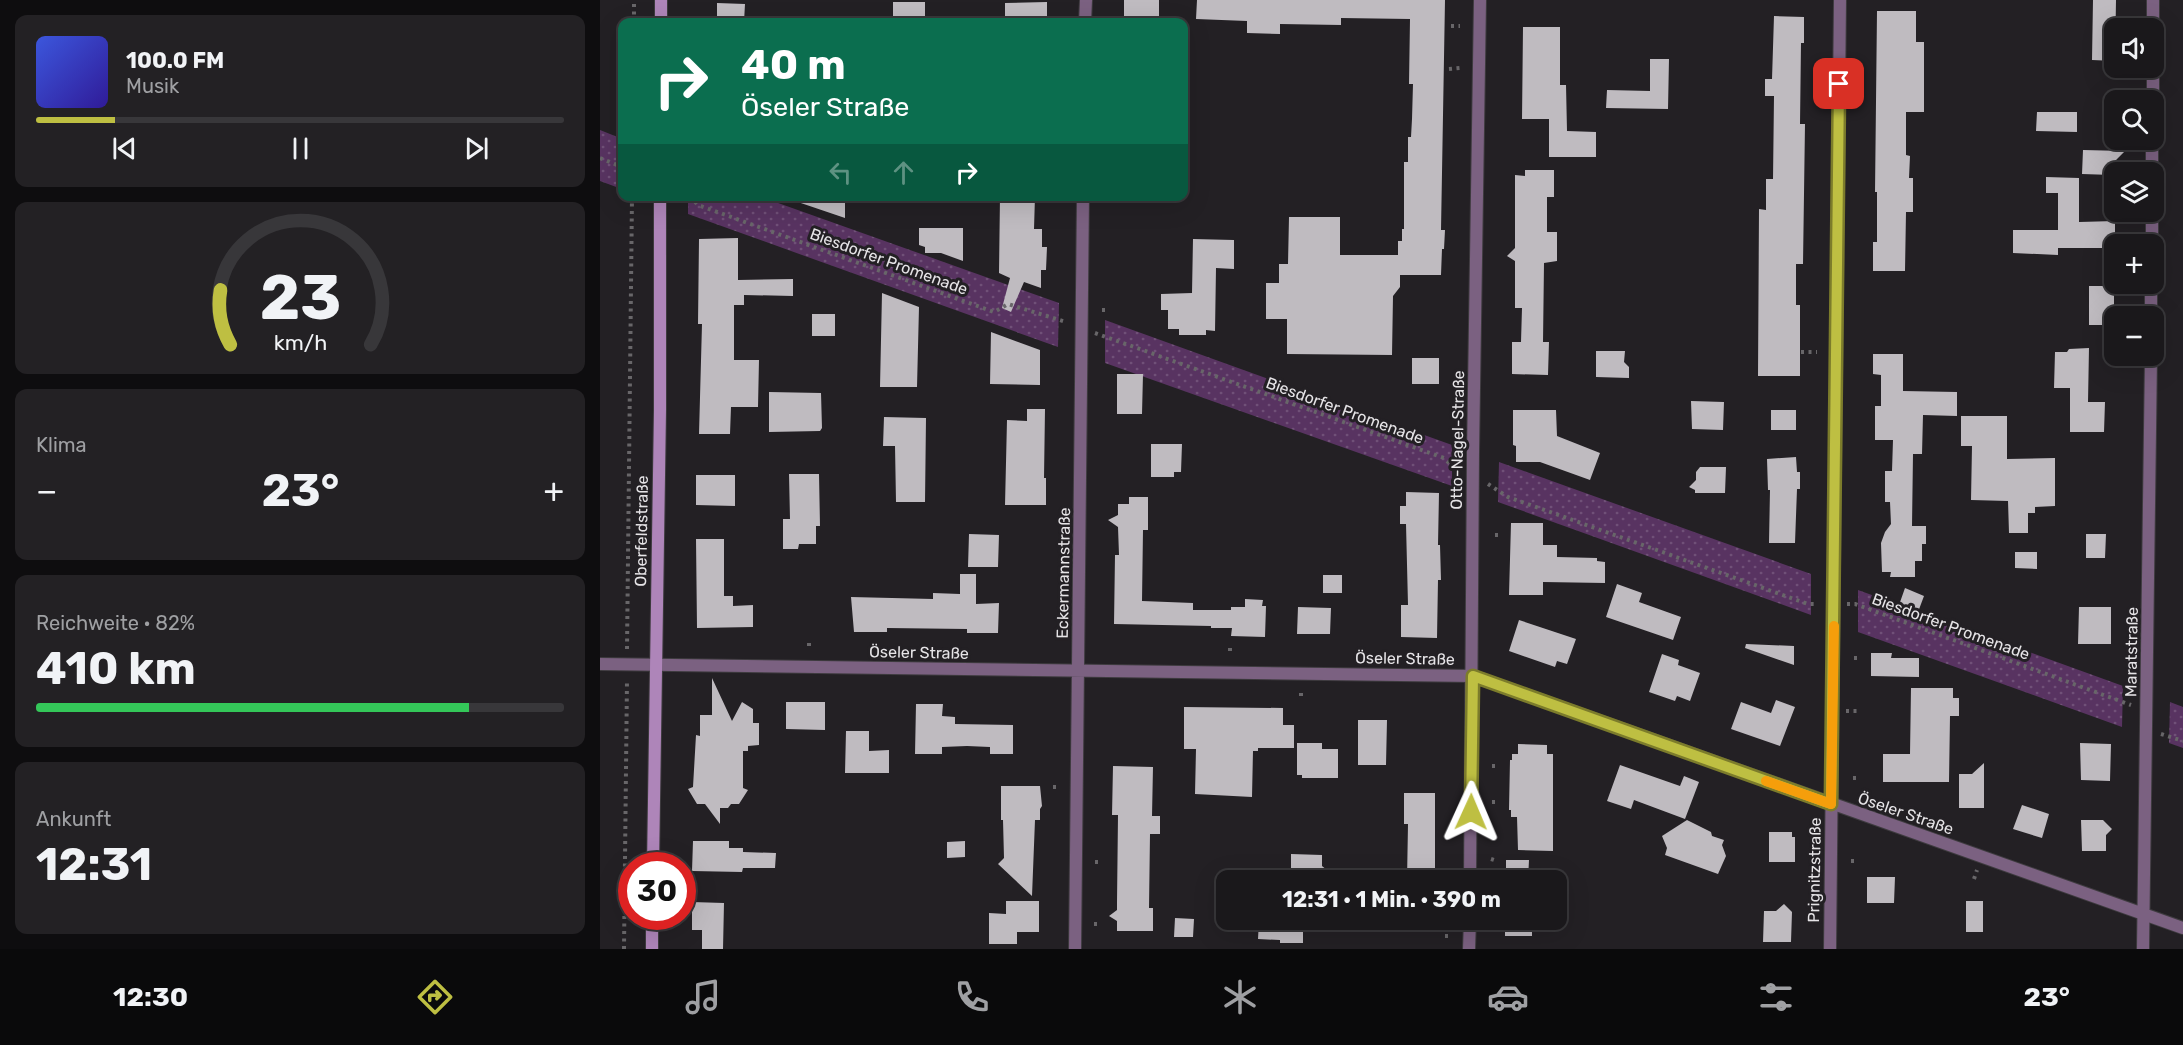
<!DOCTYPE html>
<html lang="de">
<head>
<meta charset="utf-8">
<style>
	:root { --surface:#1a181b; --page:#232124; --text:#f1f3f6; --muted:#9fa0a3; --line:#38373a; --accent:#bebf42 }
	body { margin:0; font-family:Rubik,sans-serif; background:var(--page); color:var(--text); height:100vh; display:flex; flex-direction:column; font-size:22px; white-space:nowrap }
	* { box-sizing:border-box; margin:0 }
	p { font-size:20px; color:var(--muted) }
	.icon { flex:none; width:33px; height:33px; fill:none; stroke:currentColor; stroke-width:2; stroke-linecap:round; stroke-linejoin:round }
	.map { position:relative; flex:1; overflow:hidden }
	.sheet { display:flex; flex-direction:column; gap:15px; padding:15px; background:#0e0d0f; width:600px }
	.sheet>* { flex:none }
	.top-card { position:absolute; left:18px; top:18px; width:570px; height:183px; border-radius:12px; box-shadow:0 6px 24px #0002,0 0 0 2px var(--line); background:#0b6e4f; color:#fff; overflow:hidden }
	.fabs { position:absolute; left:1504px; top:18px; display:grid; gap:12px }
	.fabs a { display:grid; place-items:center; width:60px; height:60px; border-radius:12px; background:var(--surface); box-shadow:0 6px 24px #0002,0 0 0 2px var(--line); font-size:30px }
	.speed { position:absolute; left:18px; top:852px; display:flex; gap:12px; font-size:30px; font-weight:700; text-align:center }
	.speed>* { display:grid; place-content:center; width:78px; height:78px; border-radius:50%; background:var(--surface); box-shadow:0 6px 24px #0002,0 0 0 2px var(--line); line-height:1 }
	.speed .limit { border:9px solid #d22; background:#fff; color:#111 }
	.pin { position:absolute; display:grid; place-items:center; width:51px; height:51px; color:#fff; margin:-26px; border-radius:12px; box-shadow:0 3px 9px #0006 }
	.me { position:absolute; width:66px; margin:-33px; rotate:1deg; stroke-linejoin:round; filter:drop-shadow(0 0 4px #0008) }
	.turn { display:flex; align-items:center; gap:21px; height:126px; padding:0 24px; font-size:27px }
	.turn .icon { width:78px; height:78px; stroke-width:2.5 }
	.turn b { display:block; font-size:42px; line-height:51px }
	.lanes { display:flex; align-items:center; height:57px; padding:0 24px; background:#0003; justify-content:center; gap:30px; direction:ltr }
	.lanes .off { opacity:.35 }
	.big { font-size:45px; font-weight:700; line-height:1.1 }
	.sheet .card { flex:1; display:flex; flex-direction:column; justify-content:center; gap:9px; min-width:0; padding:0 21px; border-radius:12px; background:var(--page) }
	.sheet .dial { align-items:center; gap:0 }
	.dial svg { height:156px; overflow:visible; fill:none; stroke:var(--line); stroke-width:7; stroke-linecap:round; text-anchor:middle }
	.dial text { fill:var(--text); stroke:none }
	.song { display:flex; align-items:center; gap:18px }
	.cover { width:72px; height:72px; border-radius:9px; background:linear-gradient(135deg,hsl(230 70% 55%),hsl(250 70% 35%)) }
	.played { height:6px; border-radius:3px; background:linear-gradient(90deg,var(--accent) 15%,var(--line) 15%) }
	.keys { display:flex; justify-content:space-around; direction:ltr }
	.heat { display:flex; justify-content:space-between; align-items:center; font-size:33px; direction:ltr }
	.charge { height:9px; border-radius:4px; background:linear-gradient(90deg,#34c759 82%,var(--line) 0) }
	.trip { position:absolute; left:616px; top:870px; width:351px; height:60px; border-radius:12px; background:var(--surface); box-shadow:0 6px 24px #0002,0 0 0 2px var(--line); font-weight:700; line-height:60px; text-align:center }
	.tabs { display:flex; height:96px; justify-content:space-around; align-items:center; background:#0a0a0b; color:var(--muted) }
	.tabs .icon { width:42px; height:42px }
	.tabs .current { color:var(--accent) }
	.tabs b { font-size:27px; color:var(--text) }
	main { display:flex; flex:1; min-height:0 }
	.map>svg:first-child { display:block }
	.green { fill:url(#green-dots) }
	.building { fill:#bfbbc0 }
	.lines { fill:none; stroke-linecap:round; stroke-linejoin:round }
	.street-casing { stroke:#3e3b3f; stroke-width:14 }
	.secondary-casing { stroke:#3e3b3f; stroke-width:14 }
	.path { stroke:#686669; stroke-width:4; stroke-dasharray:3 4.5; stroke-linecap:butt }
	.street { stroke:#7b6181; stroke-width:12 }
	.secondary { stroke:#ae85b9; stroke-width:12 }
	.route-casing { stroke:#7c7c2b; stroke-width:15 }
	.route { stroke:#bebf42; stroke-width:10 }
	.slow { stroke:#f59e0b; stroke-width:10 }
	.labels { text-anchor:middle; stroke-width:6; stroke-linejoin:round; paint-order:stroke }
	.street-label { font-size:16px; fill:#e6e4e7; stroke:#232024 }
</style>
</head>
<body>
<main>
<section class="sheet">
<div class="card">
<div class="song"><i class="cover"></i><div><b>100.0 FM</b><p>Musik</p></div></div>
<div class="played"></div>
<div class="keys"><svg class="icon" aria-label="previous" viewBox="0 0 24 24"><path d="M18 5L8 12l10 7zM5 5v14"/></svg><svg class="icon" aria-label="pause" viewBox="0 0 24 24"><path d="M8 5v14M16 5v14"/></svg><svg class="icon" aria-label="next" viewBox="0 0 24 24"><path d="M6 5l10 7-10 7zM19 5v14"/></svg></div>
</div>
<div class="card dial"><svg viewBox="0 0 100 80">
<path d="M14 69A42 42 0 1 1 86 69"/>
<path d="M14 69A42 42 0 0 1 9 41" stroke="#bebf42"/>
<text x="50" y="56" font-size="32" font-weight="700">23</text>
<text x="50" y="72" font-size="11">km/h</text>
</svg></div>
<div class="card"><p>Klima</p>
<div class="heat"><a>−</a><b class="big">23°</b><a>+</a></div>
</div>
<div class="card"><p>Reichweite · 82%</p><b class="big">410 km</b><div class="charge"></div></div>
<div class="card"><p>Ankunft</p><b class="big">12:31</b></div>
</section>
<div class="map">
<svg width="1583" height="949" viewBox="0 0 1583 949">
	<defs>
		<pattern id="green-dots" width="8" height="8" patternUnits="userSpaceOnUse" patternTransform="scale(1.5)"><rect width="8" height="8" fill="#583361"/><path d="M2 2h.1M6 6h.1" fill="none" stroke="#705078" stroke-width="1.8" stroke-linecap="round"/></pattern>
	</defs>
	<rect width="100%" height="100%" fill="#232024"/>
	<path class="green" d="M0,130L20,138L19,188L0,181Z
		M88,197H161L459,303L458,347L88,214Z
		M505,320L852,445V486L505,363Z
		M899,462L1211,574V615L898,502Z
		M1258,590L1523,686L1522,727L1258,632Z
		M1570,702L1583,707V748L1569,743Z"/>
	<path class="building" d="M524,0H559V17H551L550,22H524Z
		M597,0H845L841,230H845L844,249H842L841,275H800V287L793,296L792,355L687,354V319H666V283H679V264H688L689,217H740V255H798V241H802V229H804V162H808V137H811L812,119L813,84H809L810,19L741,18V25L680,24V34L647,33V21L596,19Z
		M1493,0H1516L1515,61L1492,60Z
		M293,2H325V22H293Z
		M447,2V22H405V3Z
		M117,3L145,4L144,22H117Z
		M1277,11H1316V42H1324V112H1306V155L1310,156L1309,178H1313V212H1306L1305,271H1273V242H1277V192H1275Z
		M1174,16L1204,17V43H1201L1200,124H1205L1203,264H1196V305H1200V376H1158L1159,209L1166,210V179H1173L1174,96H1165V79H1172Z
		M923,27H960V85H966L967,131L996,132V157H949V119H922Z
		M1050,59H1069L1068,109L1006,108L1007,90L1050,91Z
		M1437,112H1477V132L1436,131Z
		M1483,150L1525,151L1513,163L1512,175L1482,174Z
		M925,170H954V197H947V232H957V261L944,263L943,342H949L948,375L912,374V342H921L922,308H915V261L907,256L915,248V175L925,176Z
		M1446,177L1479,178V222L1515,221V248H1458V255L1413,253V230H1458V193H1446Z
		M190,196H245V218L189,199Z
		M400,196H435L434,229H442V247H447L446,270H441V288L424,282L411,312L402,308L410,278L399,273Z
		M319,228H363V261L341,253H325V247L319,245Z
		M138,238V280L193,279V296L144,295V305H134V360H159L158,407H131L130,434H99L102,324H98L99,239Z
		M593,239L634,240V269L616,268L615,331L606,330V335H579V329H568V310H561V294L592,293Z
		M1489,286H1514V316H1507V325H1489Z
		M282,293L319,307L317,387H280Z
		M212,314H235V336H212Z
		M391,332L440,350V385L390,384Z
		M1489,348L1488,402H1505L1504,432H1470V388H1454L1455,352H1467L1469,349Z
		M996,351H1025L1024,362L1029,367V378L996,377Z
		M1273,354H1303V391L1357,392V416L1323,415L1322,454H1313L1312,526H1326V544H1322V561H1315V577H1290L1291,572H1282L1281,543L1285,532L1291,524L1290,502H1285V471H1292L1293,440H1275V406H1281V375L1273,374Z
		M812,358H839V384H812Z
		M517,374H543L542,414H517Z
		M169,392L221,393L222,428L220,431L169,432Z
		M1091,401L1124,402L1123,430L1092,429Z
		M427,409H445L444,478H446V505H405L407,420L427,421Z
		M913,410H956L957,436L1000,453L990,480L940,462H916V446L913,445Z
		M1171,410H1196V430H1171Z
		M1361,416H1407V459L1455,458V506L1435,507V513H1428V533H1409L1408,501L1371,500L1372,446H1361Z
		M284,417L326,418L325,502H296L295,446H283Z
		M551,444H582L581,472H574V477H551Z
		M1196,457L1197,472H1200V489H1197L1195,543H1169L1170,490H1168L1167,459Z
		M1100,467H1126L1125,493H1095V490L1089,487L1096,480V472Z
		M189,474H219L220,526H216V544H199L198,549H183V519H190Z
		M96,475H135V506L96,505Z
		M806,492L839,493L838,545H840L841,580H838L837,638L801,637V605H808L806,524H800V506H806Z
		M529,497H548V530H543L542,601L593,603V610H631V607H645V599L663,600L662,606H666L665,637L631,636L632,628H611V626L514,624L515,555H519L518,527L508,520L518,515V504H529Z
		M911,523H943V545H957V557L997,558V561L1005,562V583L943,582V595H909Z
		M369,534L399,535L398,567H368Z
		M1486,534H1506L1505,558H1486Z
		M96,539H124V596H133V606L153,605V627L97,628Z
		M1415,552H1437V569L1415,568Z
		M360,574H376V604L399,603L398,633H367V629L287,628V632H254L251,597L333,599V593L360,594Z
		M723,575H742V593H723Z
		M1017,584L1042,593L1039,602L1081,617L1073,640L1006,617Z
		M1305,588L1324,596L1318,612L1299,605Z
		M698,607L731,608L730,634H697Z
		M1479,607H1511V644H1478Z
		M919,620L976,639L967,664L957,661L955,667L909,651Z
		M1146,644L1194,646V665L1145,648Z
		M1271,653H1292L1291,658H1319V677L1271,676Z
		M1062,654L1079,660L1078,665L1100,673L1090,701L1077,696L1075,701L1049,692Z
		M112,678L132,721L142,702L153,709V723H159V745L148,746V751H143V788L148,790L139,804H131L128,808H120V824L105,804H97L88,789L93,787L96,735L100,736V715H112Z
		M1311,688H1353V698H1359V716H1350L1349,782H1283V754H1310Z
		M1176,700L1195,707L1180,746L1131,729L1141,702L1171,713Z
		M186,702H225V730L186,729Z
		M316,704H343L342,716L355,717V724L413,725V754H390V747L367,746L342,747V754H315Z
		M584,707L683,708V725H694V748H658V751H653L652,797L595,794L596,749H584Z
		M758,720H787L786,765H758Z
		M246,731H269V751L289,750V773H245Z
		M697,743H722V749H738V778H702V775H697Z
		M1480,743L1511,744L1510,781L1481,780Z
		M918,744L947,745V754H953V851L918,850L917,817H911V810H909L910,760H912V754H918Z
		M1384,763V808H1359V774H1372Z
		M1020,765L1080,786L1084,776L1099,782L1085,819L1034,800L1031,809L1007,801Z
		M513,766L553,767L552,816H560V834H550L549,908H553V931H517V921L509,916L517,910V902L518,815H512Z
		M401,786H440L442,806L440,809V820H435L432,896L398,864L404,858L403,820H401Z
		M804,793H835V880H807L808,824H804Z
		M1422,805L1449,814L1442,838L1413,829Z
		M1087,820L1111,832L1112,836L1124,840L1122,845L1126,856L1118,874L1065,855L1067,848L1062,836Z
		M1481,820H1503L1512,829L1506,835V851H1482Z
		M1169,832H1192V837H1195V862H1169Z
		M93,841H129V848H143V852L176,853L175,868H143L142,872L92,871Z
		M365,841V857L347,858V842Z
		M691,854L722,855V866L739,880H691Z
		M906,860H929L928,880H906Z
		M1267,877H1295L1294,903H1267Z
		M406,901H439V932H417V944H389V913L406,914Z
		M1366,901H1383V932H1366Z
		M92,902L124,903L123,949H102V930H92Z
		M1184,904L1192,912L1191,942H1163L1164,911H1176Z
		M575,918L594,919L593,937H574Z
		M659,920H703V943H680V940L658,939Z
		M905,920H932V936H905Z"/>
	<g class="lines">
		<g class="street-casing">
			<path id="street" d="M485,22L486,0
				M1553,28V0
				M1553,100V68
				M1552,172V140
				M1552,244V212
				M1551,316V284
				M0,664L873,676L1583,928
				M870,880L873,453L880,0
				M475,949L483,196
				M869,949L870,920
				M1230,949L1240,0
				M1543,949L1551,356"/>
		</g>
		<g class="secondary-casing">
			<path id="secondary" d="M61,22V0
				M53,866L60,410V196
				M52,949V916"/>
		</g>
		<path class="path" d="M34,22V0
			M851,26H860
			M849,69L860,68
			M0,158L22,167
			M90,196L98,205L394,312L408,304L466,322
			M502,310H505
			M495,333L844,458L857,471
			M1201,352H1217
			M888,484L908,497L1208,604H1218
			M895,535H899
			M1247,604H1255L1531,705
			M209,643V647
			M630,648V652
			M27,649L32,196
			M1254,658H1258
			M701,693V696
			M1246,711H1257
			M1561,734L1583,741
			M892,766H895
			M1253,778H1256
			M453,787H457
			M892,802H895
			M891,859L894,860
			M1251,861H1255
			M495,862H500
			M1374,879L1377,870
			M494,924H499
			M845,936H849
			M24,949L27,680"/>
		<use href="#street" class="street"/>
		<use href="#secondary" class="secondary"/>
	</g>
	<g class="lines">
		<g class="route-casing">
			<path id="route" d="M871,812L873,676L1231,804L1239,84"/>
		</g>
		<use href="#route" class="route"/>
		<path class="slow" d="M1166,781L1231,804L1234,626"/>
	</g>
	<g class="labels">
		<g class="street-label">
			<text transform="translate(289 261) rotate(20)" y="6">Biesdorfer Promenade</text>
			<text transform="translate(745 410) rotate(20)" y="6">Biesdorfer Promenade</text>
			<text transform="translate(857 440) rotate(-89)" y="6">Otto-Nagel-Straße</text>
			<text transform="translate(41 531) rotate(-89)" y="6">Oberfeldstraße</text>
			<text transform="translate(463 573) rotate(-89)" y="6">Eckermannstraße</text>
			<text transform="translate(1351 626) rotate(20)" y="6">Biesdorfer Promenade</text>
			<text transform="translate(319 652) rotate(1)" y="6">Öseler Straße</text>
			<text transform="translate(1531 652) rotate(-89)" y="6">Maratstraße</text>
			<text transform="translate(805 658) rotate(1)" y="6">Öseler Straße</text>
			<text transform="translate(1306 813) rotate(19)" y="6">Öseler Straße</text>
			<text transform="translate(1214 870) rotate(-89)" y="6">Prignitzstraße</text>
		</g>
	</g>
</svg>
<div class="fabs">
<a><svg class="icon" aria-label="sound" viewBox="0 0 24 24"><path d="M4 9h4l5-4v14l-5-4H4zM17 9q2 3 0 6"/></svg></a>
<a><svg class="icon" aria-label="search" viewBox="0 0 24 24"><circle cx="10" cy="10" r="6"/><path d="M15 15l6 6"/></svg></a>
<a><svg class="icon" aria-label="layers" viewBox="0 0 24 24"><path d="M12 4l9 5-9 5-9-5zM3 14l9 5 9-5"/></svg></a>
<a>+</a>
<a>−</a>
</div>
<div class="speed"><div class="limit">30</div></div>
<div class="pin" style="left:1239px;top:84px;background:#d93025"><svg class="icon" aria-label="arrive" viewBox="0 0 24 24"><path d="M6 21V4h12l-3 4 3 4H6"/></svg></div>
<svg class="me" style="left:871px;top:812px" viewBox="-20 -20 40 40"><path d="M0-17L14 15 0 8-14 15z" fill="#bebf42" stroke="#fff" stroke-width="4"/></svg>
<div class="trip">12:31 · 1 Min. · 390 m</div>
<div class="top-card">
<div class="turn"><svg class="icon" aria-label="right" viewBox="0 0 24 24"><path d="M7 20v-9h11M14 6l5 5-5 5"/></svg><div><b>40 m</b>Öseler Straße</div></div>
<div class="lanes"><svg class="icon off" aria-label="left" viewBox="0 0 24 24"><path d="M17 20v-9H6M10 6l-5 5 5 5"/></svg><svg class="icon off" aria-label="ahead" viewBox="0 0 24 24"><path d="M12 20V5M6 11l6-6 6 6"/></svg><svg class="icon" aria-label="right" viewBox="0 0 24 24"><path d="M7 20v-9h11M14 6l5 5-5 5"/></svg></div>
</div>
</div>
</main>
<nav class="tabs">
<b>12:30</b>
<svg class="icon current" aria-label="directions" viewBox="0 0 24 24"><path d="M12 3l9 9-9 9-9-9zM9 14v-3h6M13 9l2 2-2 2"/></svg>
<svg class="icon" aria-label="music" viewBox="0 0 24 24"><path d="M9 18V5l10-2v13"/><circle cx="6" cy="18" r="3"/><circle cx="16" cy="16" r="3"/></svg>
<svg class="icon" aria-label="phone" viewBox="0 0 24 24"><path d="M5 4h4l2 5-3 2q2 4 5 5l2-3 5 2v4C11 20 4 13 5 4z"/></svg>
<svg class="icon" aria-label="climate" viewBox="0 0 24 24"><path d="M12 3v18M4 7l16 10M4 17L20 7"/></svg>
<svg class="icon" aria-label="car" viewBox="0 0 24 24"><path d="M5 17H2v-5l4-1 3-4h7l3 4 3 1v5h-3M9 17h6M6 11h13"/><circle cx="7" cy="17" r="2"/><circle cx="17" cy="17" r="2"/></svg>
<svg class="icon" aria-label="filters" viewBox="0 0 24 24"><path d="M4 7h16M4 17h16"/><circle cx="9" cy="7" r="2"/><circle cx="15" cy="17" r="2"/></svg>
<b>23°</b>
</nav>
</body>
</html>
